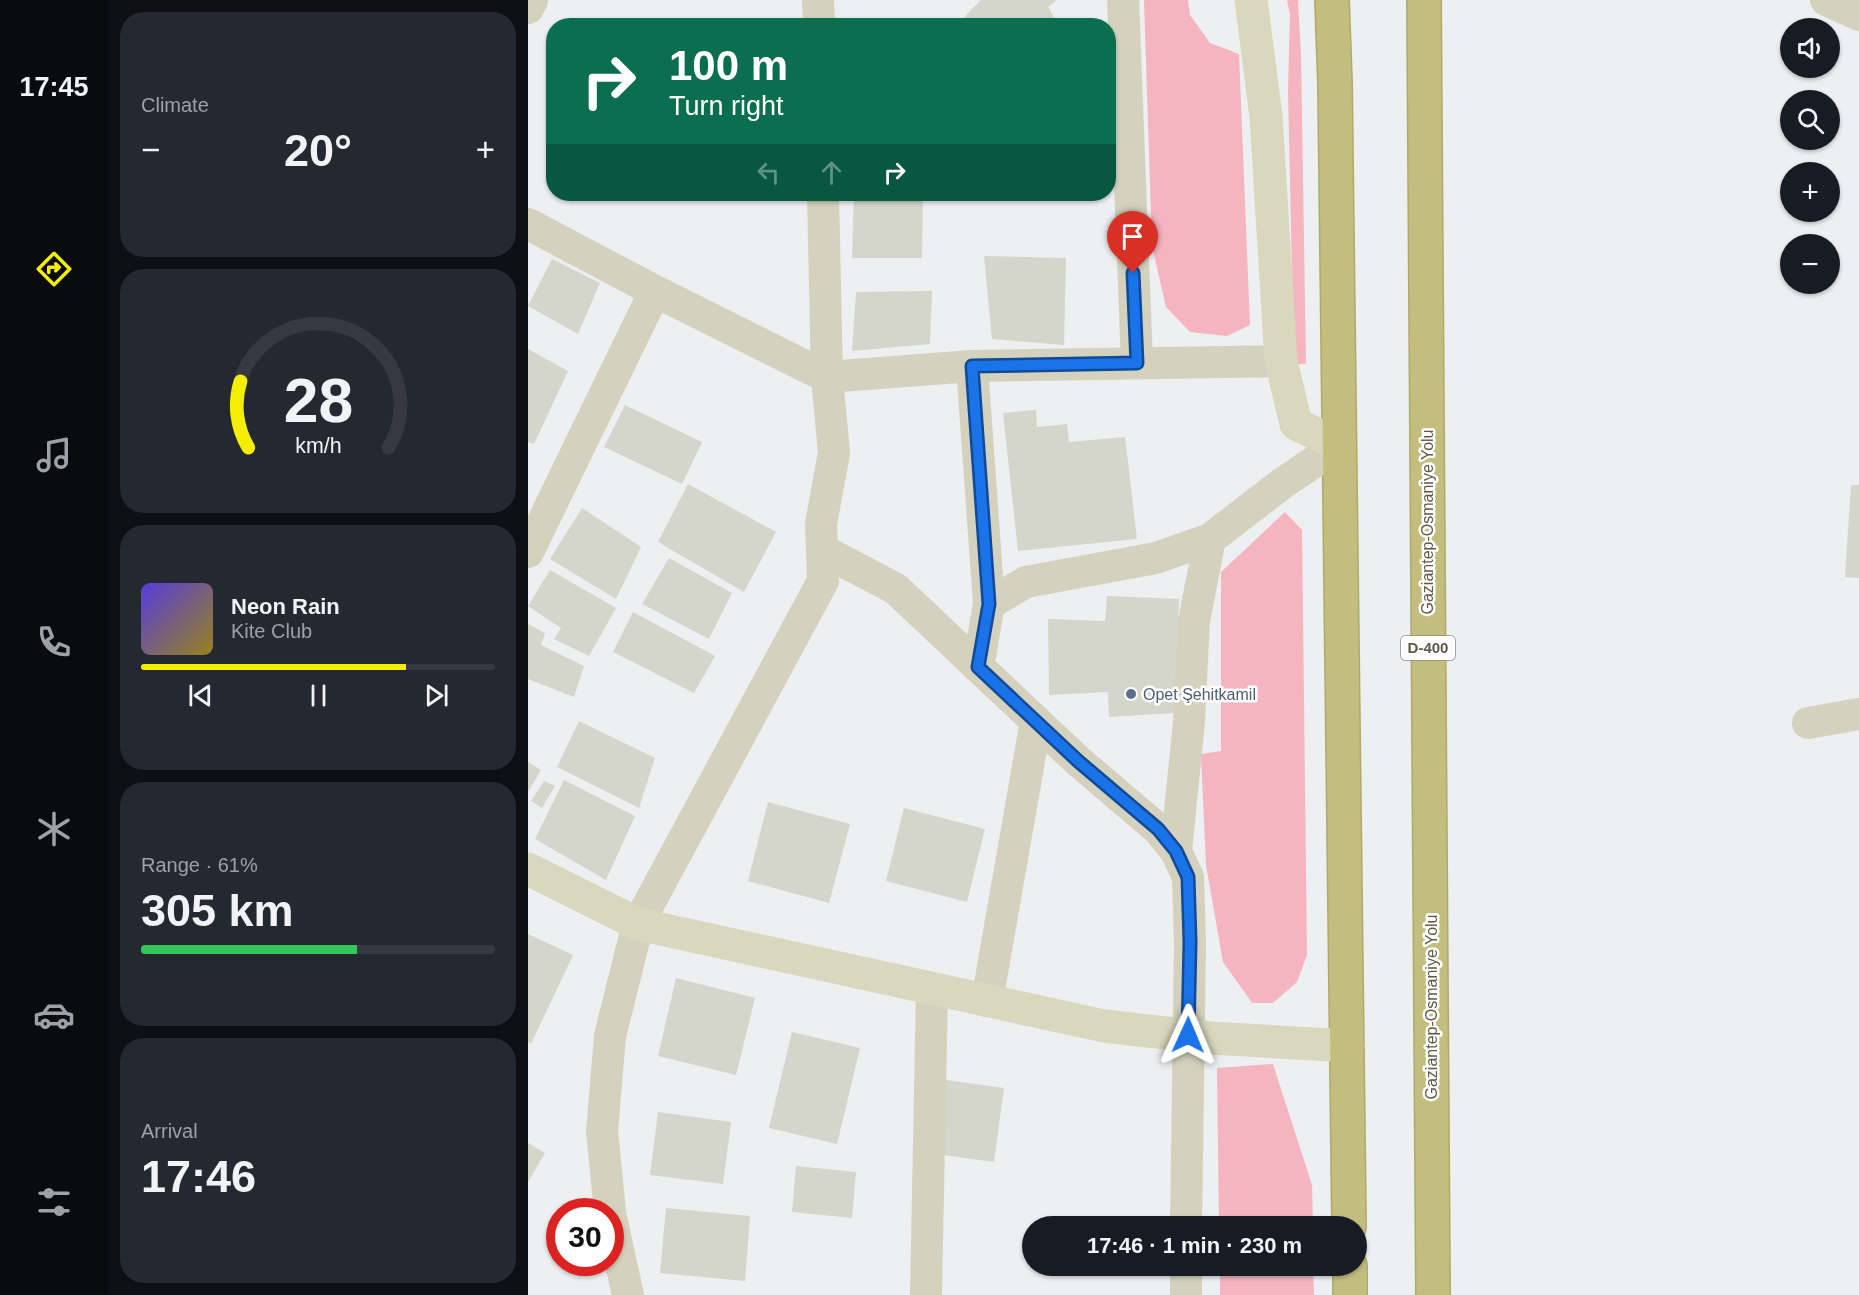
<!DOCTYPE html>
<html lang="en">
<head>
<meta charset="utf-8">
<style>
	:root { --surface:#171b24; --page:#242831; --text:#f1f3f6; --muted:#9ea1a6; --line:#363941; --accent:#f3ee04 }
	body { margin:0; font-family:Helvetica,sans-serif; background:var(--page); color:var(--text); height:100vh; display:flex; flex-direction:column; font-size:22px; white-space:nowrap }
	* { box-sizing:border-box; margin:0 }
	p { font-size:20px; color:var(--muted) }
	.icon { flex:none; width:33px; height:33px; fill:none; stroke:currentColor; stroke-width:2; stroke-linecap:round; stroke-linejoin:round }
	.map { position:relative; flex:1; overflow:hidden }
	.panel { display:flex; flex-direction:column; gap:12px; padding:12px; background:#0d0f14; width:420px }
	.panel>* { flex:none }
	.banner { position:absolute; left:18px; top:18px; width:570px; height:183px; border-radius:24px; box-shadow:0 2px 4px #0004; background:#0b6e4f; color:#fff; overflow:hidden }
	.fabs { position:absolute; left:1252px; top:18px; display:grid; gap:12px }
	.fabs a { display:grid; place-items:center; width:60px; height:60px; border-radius:50%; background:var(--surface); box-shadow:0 2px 4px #0004; font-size:30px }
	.speed { position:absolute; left:18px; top:1198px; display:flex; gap:12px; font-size:30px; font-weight:700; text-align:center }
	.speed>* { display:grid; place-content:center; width:78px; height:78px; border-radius:50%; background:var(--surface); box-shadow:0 2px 4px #0004; line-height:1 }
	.speed .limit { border:9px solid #d22; background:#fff; color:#111 }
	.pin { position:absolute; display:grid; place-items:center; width:51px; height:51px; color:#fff; margin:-62px -26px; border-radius:50% 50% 50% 0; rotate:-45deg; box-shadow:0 0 6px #0007 }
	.pin .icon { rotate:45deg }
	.me { position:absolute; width:66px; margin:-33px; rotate:1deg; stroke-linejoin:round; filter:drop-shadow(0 0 4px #0008) }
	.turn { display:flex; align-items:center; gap:21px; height:126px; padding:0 24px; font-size:27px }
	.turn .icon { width:78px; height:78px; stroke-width:2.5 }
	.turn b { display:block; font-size:42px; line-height:51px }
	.lanes { display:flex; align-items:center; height:57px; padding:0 24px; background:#0003; justify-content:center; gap:30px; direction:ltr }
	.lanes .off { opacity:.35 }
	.big { font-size:45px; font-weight:700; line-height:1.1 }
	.panel .tile { flex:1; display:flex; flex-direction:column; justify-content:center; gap:9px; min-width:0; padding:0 21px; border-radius:24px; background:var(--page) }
	.panel .dial { align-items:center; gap:0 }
	.dial svg { height:156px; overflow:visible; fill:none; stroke:var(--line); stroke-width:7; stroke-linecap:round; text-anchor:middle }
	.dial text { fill:var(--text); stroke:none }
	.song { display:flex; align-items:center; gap:18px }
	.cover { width:72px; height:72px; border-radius:9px; background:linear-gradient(135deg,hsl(250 70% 55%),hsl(50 70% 35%)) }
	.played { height:6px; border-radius:3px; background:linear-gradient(90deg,var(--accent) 75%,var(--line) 75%) }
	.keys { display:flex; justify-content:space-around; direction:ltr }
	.heat { display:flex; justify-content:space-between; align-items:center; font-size:33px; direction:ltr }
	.charge { height:9px; border-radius:4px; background:linear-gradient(90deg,#34c759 61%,var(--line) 0) }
	.trip { position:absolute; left:494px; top:1216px; width:345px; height:60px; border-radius:30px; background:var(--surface); box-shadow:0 2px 4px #0004; font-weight:700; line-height:60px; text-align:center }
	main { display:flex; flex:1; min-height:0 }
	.dock { display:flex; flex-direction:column; width:108px; justify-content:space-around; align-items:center; background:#090b0e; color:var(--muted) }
	.dock .icon { width:42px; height:42px }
	.dock .selected { color:var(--accent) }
	.dock b { font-size:27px; color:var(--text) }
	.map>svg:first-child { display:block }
	.green { fill:#f4b5c1 }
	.building { fill:#d4d6cb }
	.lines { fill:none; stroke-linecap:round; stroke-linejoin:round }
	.highway-casing { stroke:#aeaa6a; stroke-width:36 }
	.street { stroke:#d4d2be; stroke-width:32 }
	.secondary { stroke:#d9d7bd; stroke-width:33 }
	.highway { stroke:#c3be7e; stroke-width:33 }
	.route-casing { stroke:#114b97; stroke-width:15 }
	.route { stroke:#1a73e8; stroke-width:10 }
	.service-dot { fill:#5c6f8a; stroke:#fff; stroke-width:2 }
	.labels { text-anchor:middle; stroke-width:5; stroke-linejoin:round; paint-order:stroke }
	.shield { fill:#fff; stroke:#8e8c7b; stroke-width:1.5 }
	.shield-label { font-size:15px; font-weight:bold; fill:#5d5a43 }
	.street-label { font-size:16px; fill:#5d5a43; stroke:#fff }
	.service-label { font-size:16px; fill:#4e5e75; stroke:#fff; text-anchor:start }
</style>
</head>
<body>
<main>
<nav class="dock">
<b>17:45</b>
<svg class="icon selected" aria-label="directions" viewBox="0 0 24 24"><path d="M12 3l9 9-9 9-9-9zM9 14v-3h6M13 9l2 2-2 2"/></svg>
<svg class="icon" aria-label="music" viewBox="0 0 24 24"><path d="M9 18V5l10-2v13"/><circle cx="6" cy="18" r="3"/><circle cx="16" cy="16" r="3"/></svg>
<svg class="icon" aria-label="phone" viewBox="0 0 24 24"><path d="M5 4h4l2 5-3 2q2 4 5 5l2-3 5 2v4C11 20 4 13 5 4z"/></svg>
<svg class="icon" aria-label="climate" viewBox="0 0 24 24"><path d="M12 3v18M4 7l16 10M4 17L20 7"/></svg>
<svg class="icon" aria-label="car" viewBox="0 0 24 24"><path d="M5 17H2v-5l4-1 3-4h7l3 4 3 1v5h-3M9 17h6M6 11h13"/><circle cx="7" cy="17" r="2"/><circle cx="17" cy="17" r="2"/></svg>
<svg class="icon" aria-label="filters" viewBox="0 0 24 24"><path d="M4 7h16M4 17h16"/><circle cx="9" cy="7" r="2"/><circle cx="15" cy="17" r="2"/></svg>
</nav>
<section class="panel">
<div class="tile"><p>Climate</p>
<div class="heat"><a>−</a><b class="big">20°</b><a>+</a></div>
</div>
<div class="tile dial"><svg viewBox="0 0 100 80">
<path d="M14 69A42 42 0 1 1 86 69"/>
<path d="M14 69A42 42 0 0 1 10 35" stroke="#f3ee04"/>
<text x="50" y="56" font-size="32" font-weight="700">28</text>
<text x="50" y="72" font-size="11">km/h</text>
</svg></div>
<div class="tile">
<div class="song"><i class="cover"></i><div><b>Neon Rain</b><p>Kite Club</p></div></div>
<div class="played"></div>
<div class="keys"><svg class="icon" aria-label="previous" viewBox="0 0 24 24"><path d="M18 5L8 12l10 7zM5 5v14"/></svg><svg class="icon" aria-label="pause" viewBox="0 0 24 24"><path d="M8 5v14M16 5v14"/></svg><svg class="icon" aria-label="next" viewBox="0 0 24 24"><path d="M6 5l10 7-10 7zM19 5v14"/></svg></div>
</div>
<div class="tile"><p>Range · 61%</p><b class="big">305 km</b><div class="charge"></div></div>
<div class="tile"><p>Arrival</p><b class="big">17:46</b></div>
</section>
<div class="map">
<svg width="1331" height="1295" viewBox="0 0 1331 1295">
	<rect width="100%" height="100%" fill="#edeff0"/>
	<path class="green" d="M616,0H660L662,15L682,43L711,54L722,325L699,336L662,332L638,307L624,246Z
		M759,0H770L773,55L778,364H766L760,90L762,15Z
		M757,512L774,530L779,955L769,982L745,1003H724L695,962L678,865L673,754L693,751V572Z
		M745,1064L784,1185L785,1227H691L689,1068Z
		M692,1266H785L786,1295H692Z"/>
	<path class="building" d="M453,0H529L520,7L529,22V26H436L438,15Z
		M326,194H395L394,258H324Z
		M456,256L538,258L536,345L464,339Z
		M24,259L72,283L50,334L0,306Z
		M404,291L402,344L324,351L328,292Z
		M0,349L40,371L6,444L0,442Z
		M97,405L174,442L154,484L76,447Z
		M508,410L509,427L539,424L541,442L597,437L609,539L490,551L475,413Z
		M160,484L248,532L216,592L130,542Z
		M1323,485H1331V578L1317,577Z
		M54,508L113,547L88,599L22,559Z
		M141,558L204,593L181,639L114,604Z
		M22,570L88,608L61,656L26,639L33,628L0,606Z
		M579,596L651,599L647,713L581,717L580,692L521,695L520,619L577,621Z
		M105,612L187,656L166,693L85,652Z
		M0,624L17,633L13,645L56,666L46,697L0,679Z
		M51,721L127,758L111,808L29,767Z
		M0,762L13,770L0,792Z
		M36,780L107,816L78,880L7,839Z
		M16,781L27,786L14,808L3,801Z
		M240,802L322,824L301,903L220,881Z
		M376,808L457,829L439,902L358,881Z
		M0,934L45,955L3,1044L0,1042Z
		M148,978L227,998L208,1075L130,1056Z
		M264,1032L332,1048L309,1144L241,1128Z
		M418,1080L476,1088L466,1162L408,1154Z
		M130,1112L203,1122L195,1184L122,1175Z
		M0,1143L17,1153L0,1182Z
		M268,1166L328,1172L324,1218L264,1212Z
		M138,1208L222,1216L217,1281L132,1273Z"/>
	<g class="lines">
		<g class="highway-casing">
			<path id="highway" d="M804,0L807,83L821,1227
				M896,0L905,1295
				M822,1266V1295"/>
		</g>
		<path class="street" d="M290,0L291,26
			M595,0L609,363
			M1298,0L1331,15
			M0,8L4,0
			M0,224L127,291L299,377L444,366L753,361
			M444,366L461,604L450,667
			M294,550L368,589L550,761L630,829L648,851L660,877L662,943L658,1227
			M0,552L127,291
			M461,604L498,582L628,558L682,539
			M1280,723L1331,714
			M648,851L661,722L666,621L682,539L755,483L811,445
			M459,1001L508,721
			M82,1212L74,1131L82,1036L110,924L295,581L293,524L306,453L299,377L295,194
			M82,1213L100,1295
			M398,1295L404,989
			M658,1295V1266"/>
		<path class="secondary" d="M723,0L738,116L753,361L768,424L811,445
			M0,869L110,924L576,1026L683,1038L819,1046"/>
		<use href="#highway" class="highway"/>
	</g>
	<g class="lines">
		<g class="route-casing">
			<path id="route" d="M605,273L609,363L444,366L461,604L450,667L550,761L630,829L648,851L660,877L662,942L660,1035"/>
		</g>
		<use href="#route" class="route"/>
	</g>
	<circle class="service-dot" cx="603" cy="694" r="6"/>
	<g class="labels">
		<rect class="shield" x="873" y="636" width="54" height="24" rx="4.5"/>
		<g class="shield-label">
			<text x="900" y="653">D-400</text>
		</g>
		<g class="street-label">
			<text transform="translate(899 522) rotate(-90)" y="6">Gaziantep-Osmaniye Yolu</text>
			<text transform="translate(903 1007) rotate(-90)" y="6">Gaziantep-Osmaniye Yolu</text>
		</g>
		<g class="service-label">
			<text x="615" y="700">Opet Şehitkamil</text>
		</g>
	</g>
</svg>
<div class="fabs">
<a><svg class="icon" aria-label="sound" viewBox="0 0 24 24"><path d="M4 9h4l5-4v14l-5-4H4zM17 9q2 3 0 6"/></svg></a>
<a><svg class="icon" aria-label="search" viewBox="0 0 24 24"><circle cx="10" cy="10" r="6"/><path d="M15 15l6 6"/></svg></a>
<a>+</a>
<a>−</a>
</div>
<div class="speed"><div class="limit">30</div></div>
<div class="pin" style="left:605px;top:273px;background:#d93025"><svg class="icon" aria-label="arrive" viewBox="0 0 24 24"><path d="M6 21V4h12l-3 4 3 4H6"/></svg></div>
<svg class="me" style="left:660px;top:1035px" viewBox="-20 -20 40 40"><path d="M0-17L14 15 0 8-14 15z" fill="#1a73e8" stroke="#fff" stroke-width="4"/></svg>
<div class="trip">17:46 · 1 min · 230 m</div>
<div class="banner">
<div class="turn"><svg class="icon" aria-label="right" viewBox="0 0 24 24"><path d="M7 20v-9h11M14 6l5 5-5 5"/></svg><div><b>100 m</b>Turn right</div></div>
<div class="lanes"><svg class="icon off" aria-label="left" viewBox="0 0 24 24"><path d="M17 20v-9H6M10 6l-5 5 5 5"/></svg><svg class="icon off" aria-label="ahead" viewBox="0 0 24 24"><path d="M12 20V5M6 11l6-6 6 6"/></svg><svg class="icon" aria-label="right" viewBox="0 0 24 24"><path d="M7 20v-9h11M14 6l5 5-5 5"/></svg></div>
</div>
</div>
</main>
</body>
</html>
